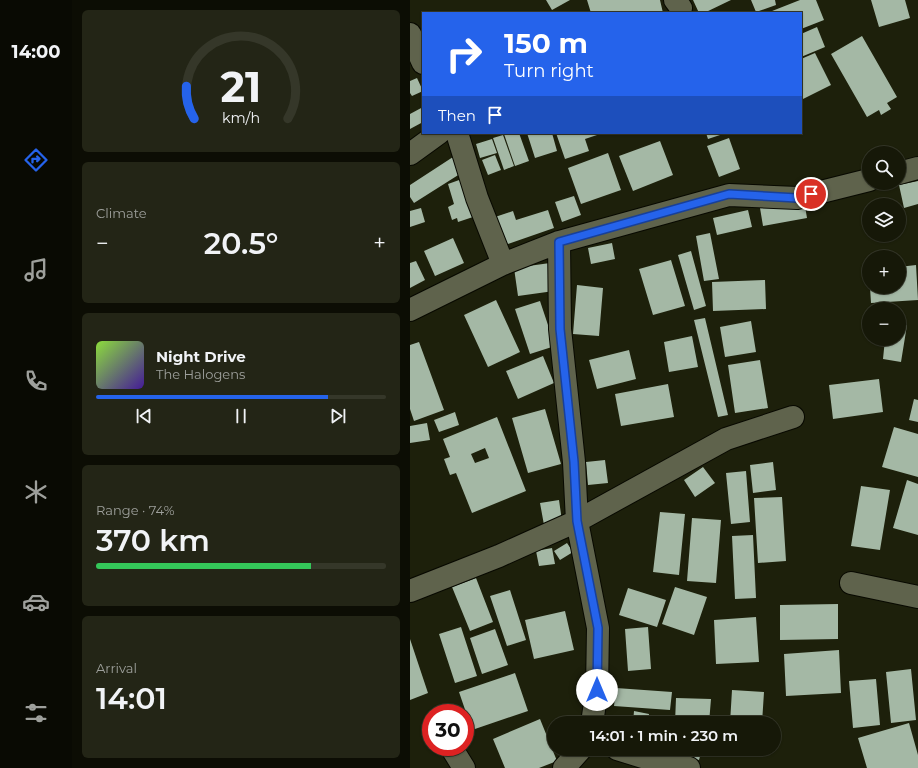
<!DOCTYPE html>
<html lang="en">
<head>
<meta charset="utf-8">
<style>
	:root { --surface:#161808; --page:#232516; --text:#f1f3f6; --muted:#9ea09c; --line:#353729; --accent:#2563eb }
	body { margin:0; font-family:Montserrat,sans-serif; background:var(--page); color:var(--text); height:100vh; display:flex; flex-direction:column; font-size:15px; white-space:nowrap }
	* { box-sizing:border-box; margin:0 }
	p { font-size:13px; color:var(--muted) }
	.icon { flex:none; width:22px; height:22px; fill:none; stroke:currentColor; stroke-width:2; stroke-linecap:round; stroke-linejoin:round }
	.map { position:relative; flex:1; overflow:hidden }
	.panel { display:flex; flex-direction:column; gap:10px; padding:10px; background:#0c0d04; width:338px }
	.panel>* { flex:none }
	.hud { position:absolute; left:12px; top:12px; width:380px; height:122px; border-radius:0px; box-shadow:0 1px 3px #0004,0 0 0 1px var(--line); background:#2563eb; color:#fff; overflow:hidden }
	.buttons { position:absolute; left:452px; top:146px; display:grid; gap:8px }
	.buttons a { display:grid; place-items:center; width:44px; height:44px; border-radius:50%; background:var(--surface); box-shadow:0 1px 3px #0004,0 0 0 1px var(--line); font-size:20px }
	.speed { position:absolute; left:12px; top:704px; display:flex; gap:8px; font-size:20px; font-weight:700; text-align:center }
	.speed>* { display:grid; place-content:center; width:52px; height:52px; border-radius:50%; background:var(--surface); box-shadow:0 1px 3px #0004,0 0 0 1px var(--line); line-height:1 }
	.speed .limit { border:6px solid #d22; background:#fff; color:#111 }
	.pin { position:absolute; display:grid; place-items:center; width:34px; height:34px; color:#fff; margin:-17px; border:2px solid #fff; border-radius:50%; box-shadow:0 1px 4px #0007 }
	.me { position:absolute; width:44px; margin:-22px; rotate:0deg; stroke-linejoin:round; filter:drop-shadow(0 0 3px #0008) }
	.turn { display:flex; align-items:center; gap:14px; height:84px; padding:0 16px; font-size:18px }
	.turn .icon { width:52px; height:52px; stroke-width:2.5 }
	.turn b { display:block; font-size:28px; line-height:34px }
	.then { display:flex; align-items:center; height:38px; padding:0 16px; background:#0003; gap:8px; font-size:15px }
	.big { font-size:30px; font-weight:600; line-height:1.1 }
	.panel .tile { flex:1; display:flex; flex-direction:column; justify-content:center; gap:6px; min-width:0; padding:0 14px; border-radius:6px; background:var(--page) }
	.panel .dial { align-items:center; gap:0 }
	.dial svg { height:104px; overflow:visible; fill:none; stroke:var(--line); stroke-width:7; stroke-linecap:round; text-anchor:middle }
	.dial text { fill:var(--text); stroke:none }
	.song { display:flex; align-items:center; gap:12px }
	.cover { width:48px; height:48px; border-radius:6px; background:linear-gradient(135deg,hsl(90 70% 55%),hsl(260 70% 35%)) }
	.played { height:4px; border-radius:2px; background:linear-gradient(90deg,var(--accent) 80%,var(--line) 80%) }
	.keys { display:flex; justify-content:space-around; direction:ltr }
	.heat { display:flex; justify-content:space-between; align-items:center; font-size:22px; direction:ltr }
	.charge { height:6px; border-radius:3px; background:linear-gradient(90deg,#34c759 74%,var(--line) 0) }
	.trip { position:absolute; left:137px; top:716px; width:234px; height:40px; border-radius:20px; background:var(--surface); box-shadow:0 1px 3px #0004,0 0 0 1px var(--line); font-weight:600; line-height:40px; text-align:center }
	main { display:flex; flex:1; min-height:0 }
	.menu { display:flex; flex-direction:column; width:72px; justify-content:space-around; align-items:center; background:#090a03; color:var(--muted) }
	.menu .icon { width:28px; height:28px }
	.menu .on { color:var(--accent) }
	.menu b { font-size:18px; color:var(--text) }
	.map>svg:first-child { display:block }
	.building { fill:#a4b8a5; fill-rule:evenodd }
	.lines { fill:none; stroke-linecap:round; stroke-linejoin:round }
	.minor-casing { stroke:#080900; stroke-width:24 }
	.minor { stroke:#5f634c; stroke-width:22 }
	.route-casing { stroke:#184099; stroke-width:10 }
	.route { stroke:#2563eb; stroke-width:7 }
</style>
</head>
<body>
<main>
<nav class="menu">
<b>14:00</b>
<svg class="icon on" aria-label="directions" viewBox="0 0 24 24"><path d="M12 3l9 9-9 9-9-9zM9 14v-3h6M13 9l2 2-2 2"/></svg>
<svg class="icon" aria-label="music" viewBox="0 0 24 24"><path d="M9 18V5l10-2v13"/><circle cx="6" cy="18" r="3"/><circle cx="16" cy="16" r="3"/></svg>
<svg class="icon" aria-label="phone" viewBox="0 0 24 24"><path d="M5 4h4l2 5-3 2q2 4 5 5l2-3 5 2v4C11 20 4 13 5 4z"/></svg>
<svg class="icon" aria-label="climate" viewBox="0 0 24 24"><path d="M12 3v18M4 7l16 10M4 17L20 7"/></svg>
<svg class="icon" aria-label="car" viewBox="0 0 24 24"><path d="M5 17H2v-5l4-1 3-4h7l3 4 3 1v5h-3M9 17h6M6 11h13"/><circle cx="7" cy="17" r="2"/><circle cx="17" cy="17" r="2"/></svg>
<svg class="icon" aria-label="filters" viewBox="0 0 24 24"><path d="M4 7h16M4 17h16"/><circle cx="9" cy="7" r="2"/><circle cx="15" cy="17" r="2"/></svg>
</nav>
<section class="panel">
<div class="tile dial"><svg viewBox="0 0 100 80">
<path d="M14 69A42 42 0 1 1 86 69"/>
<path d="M14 69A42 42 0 0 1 8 44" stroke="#2563eb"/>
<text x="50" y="56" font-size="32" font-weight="700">21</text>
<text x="50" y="72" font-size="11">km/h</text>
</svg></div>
<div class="tile"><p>Climate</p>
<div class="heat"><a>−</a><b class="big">20.5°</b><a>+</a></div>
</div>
<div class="tile">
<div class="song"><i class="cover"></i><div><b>Night Drive</b><p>The Halogens</p></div></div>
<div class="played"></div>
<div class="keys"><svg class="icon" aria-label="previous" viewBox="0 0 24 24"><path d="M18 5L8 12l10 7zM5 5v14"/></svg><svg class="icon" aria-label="pause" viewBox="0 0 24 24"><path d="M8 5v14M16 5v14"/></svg><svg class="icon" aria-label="next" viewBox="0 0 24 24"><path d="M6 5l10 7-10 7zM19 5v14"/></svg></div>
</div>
<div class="tile"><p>Range · 74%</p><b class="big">370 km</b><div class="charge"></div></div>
<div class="tile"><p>Arrival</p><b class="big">14:01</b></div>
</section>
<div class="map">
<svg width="508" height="768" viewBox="0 0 508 768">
	<rect width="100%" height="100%" fill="#1d200b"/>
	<path class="building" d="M136,0H160L142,10Z
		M177,0H250L253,13H181Z
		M283,0H321L294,13H289Z
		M341,0H365L366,5L346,12Z
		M390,0H406L414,20L391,29V13H357Z
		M461,0H495L500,18L469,27Z
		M407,27L415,47L391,57V34Z
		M452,36L487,97L477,103L481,109L471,115L469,110L457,117L421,54Z
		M405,53L421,85L391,100V59Z
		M7,78L13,91L2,96L0,93V81Z
		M13,107V122L0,129V114Z
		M98,133H109L119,161L105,166L94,134Z
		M117,133H142L147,151L125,158Z
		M146,133H190V134L175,139L179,151L155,159Z
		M296,133H316L298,139Z
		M93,135L104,166L94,170L83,138Z
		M319,138L330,169L309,177L297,146Z
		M82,139L87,153L70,158L66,144Z
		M250,141L263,175L223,191L209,156Z
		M198,153L211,190L171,204L158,168Z
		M85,155L91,170L78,175L72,160Z
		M43,157L53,172L4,203L0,197V185Z
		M52,179L63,217L48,222L47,218L42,220L38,207L44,204L38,184Z
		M508,181V204L494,208L489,185Z
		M164,196L171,215L152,222L145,202Z
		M394,200L397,218L353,226L350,208Z
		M11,208L15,222L0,227V211Z
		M138,210L144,228L95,245L85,217L103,211L106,220Z
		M338,210L342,227L307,235L303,218Z
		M300,233L309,279L294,281L286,236Z
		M43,238L54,263L25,276L14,251Z
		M202,243L205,259L181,264L178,248Z
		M281,251L296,306L284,310L268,255Z
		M261,260L275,306L243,315L229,269Z
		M6,261L15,280L0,288V263Z
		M140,263L144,291L108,296L104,268Z
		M506,265L508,300L461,303L460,287H489V267Z
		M355,280L356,309L303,311L302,282Z
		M167,285L193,288L189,336L163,334Z
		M86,300L110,352L78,367L54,315Z
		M130,301L145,346L120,354L105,309Z
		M295,318L318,415L308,417L284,320Z
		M341,321L346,352L315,357L310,327Z
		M489,324L497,325L491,362L473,359L475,339H489Z
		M282,336L288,367L259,372L254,342Z
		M9,342L34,410L4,421L0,409V345Z
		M219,350L226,379L187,389L179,360Z
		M133,356L144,383L108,399L96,371Z
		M350,360L358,408L325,413L318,365Z
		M469,379L473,412L423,419L419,385Z
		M258,384L264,417L211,426L205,394Z
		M504,399L508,400V422L499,420Z
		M135,409L151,464L118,473L102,418Z
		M45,412L49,425L29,432L24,420Z
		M87,417L116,491L62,513L46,473L40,475L34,459L40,457L33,439ZM75,448L79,458L65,463L61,454Z
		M17,423L20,440L0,443V426Z
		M484,427L508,434V477L472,467Z
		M195,460L198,483L178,485L176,462Z
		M363,462L366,490L343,493L340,465Z
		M293,467L305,483L285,497L274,480Z
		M336,471L340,522L321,524L316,473Z
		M497,480L508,484V535L483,528Z
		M451,486L480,490L470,550L441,546Z
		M372,497L376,561L348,563L344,498Z
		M149,500L152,521L134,525L130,503Z
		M250,512L275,514L269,575L243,572Z
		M282,518L311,520L306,583L277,581Z
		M343,535L346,598L325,599L322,536Z
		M157,543L163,552L150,560L144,551Z
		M142,548L145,564L129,566L126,551Z
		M66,578L83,622L60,631L42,587Z
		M265,587L297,597L284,635L252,624Z
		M218,588L256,600L247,627L209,615Z
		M100,590L116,640L97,646L80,596Z
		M428,604V639L370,640V605Z
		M155,611L164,650L124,659L115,620Z
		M346,617L349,662L306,664L304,620Z
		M51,627L67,676L45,683L29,634Z
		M238,627L241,669L218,671L215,629Z
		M85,629L98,665L72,674L60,638Z
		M0,639L18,693L0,700Z
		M429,650L431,693L376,696L374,654Z
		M501,669L506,720L481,723L476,672Z
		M105,673L118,711L62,730L49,692Z
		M466,679L470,725L443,728L439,681Z
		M206,688L262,692L260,710L204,706Z
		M322,690L354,692L352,723H320Z
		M266,698L301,699L299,723H265Z
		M224,711L239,714L238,723H223Z
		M130,719L147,761L129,768H95L83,739Z
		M499,723L508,755V768H457L448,738Z
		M257,749H292L289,760L257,752Z"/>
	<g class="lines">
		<g class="minor-casing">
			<path id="minor" d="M265,0L271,8
				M0,34L13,63
				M47,133L67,198L93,264
				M0,154L29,133
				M489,173L508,168
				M149,242L150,329L164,462L167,521L188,628L187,690L182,723
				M0,310L93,264L149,242L319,195L387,198L459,180
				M441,583L508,597
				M0,591L89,556L167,521L316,439L383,417
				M41,747L54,768
				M207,749L236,758L279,768
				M154,768L171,749"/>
		</g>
		<use href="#minor" class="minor"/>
	</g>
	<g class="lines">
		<g class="route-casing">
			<path id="route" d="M187,690L188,628L167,521L164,462L150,329L149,242L319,194L387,198L401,194"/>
		</g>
		<use href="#route" class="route"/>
	</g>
</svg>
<div class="buttons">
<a><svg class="icon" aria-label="search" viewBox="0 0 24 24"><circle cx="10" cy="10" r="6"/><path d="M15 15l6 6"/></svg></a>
<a><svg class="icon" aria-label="layers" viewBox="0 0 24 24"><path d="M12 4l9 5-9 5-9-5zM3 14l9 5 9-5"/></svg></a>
<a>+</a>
<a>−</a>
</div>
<div class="speed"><div class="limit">30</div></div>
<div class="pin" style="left:401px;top:194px;background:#d93025"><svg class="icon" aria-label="arrive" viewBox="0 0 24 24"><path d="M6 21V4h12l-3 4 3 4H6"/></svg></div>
<svg class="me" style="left:187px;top:690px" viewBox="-20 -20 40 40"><circle r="19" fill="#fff"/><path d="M0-13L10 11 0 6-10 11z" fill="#2563eb"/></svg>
<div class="trip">14:01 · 1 min · 230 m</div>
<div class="hud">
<div class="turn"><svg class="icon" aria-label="right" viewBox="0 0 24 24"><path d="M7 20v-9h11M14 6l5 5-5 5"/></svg><div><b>150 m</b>Turn right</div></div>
<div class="then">Then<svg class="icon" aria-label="arrive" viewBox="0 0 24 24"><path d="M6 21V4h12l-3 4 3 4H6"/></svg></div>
</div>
</div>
</main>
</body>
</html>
